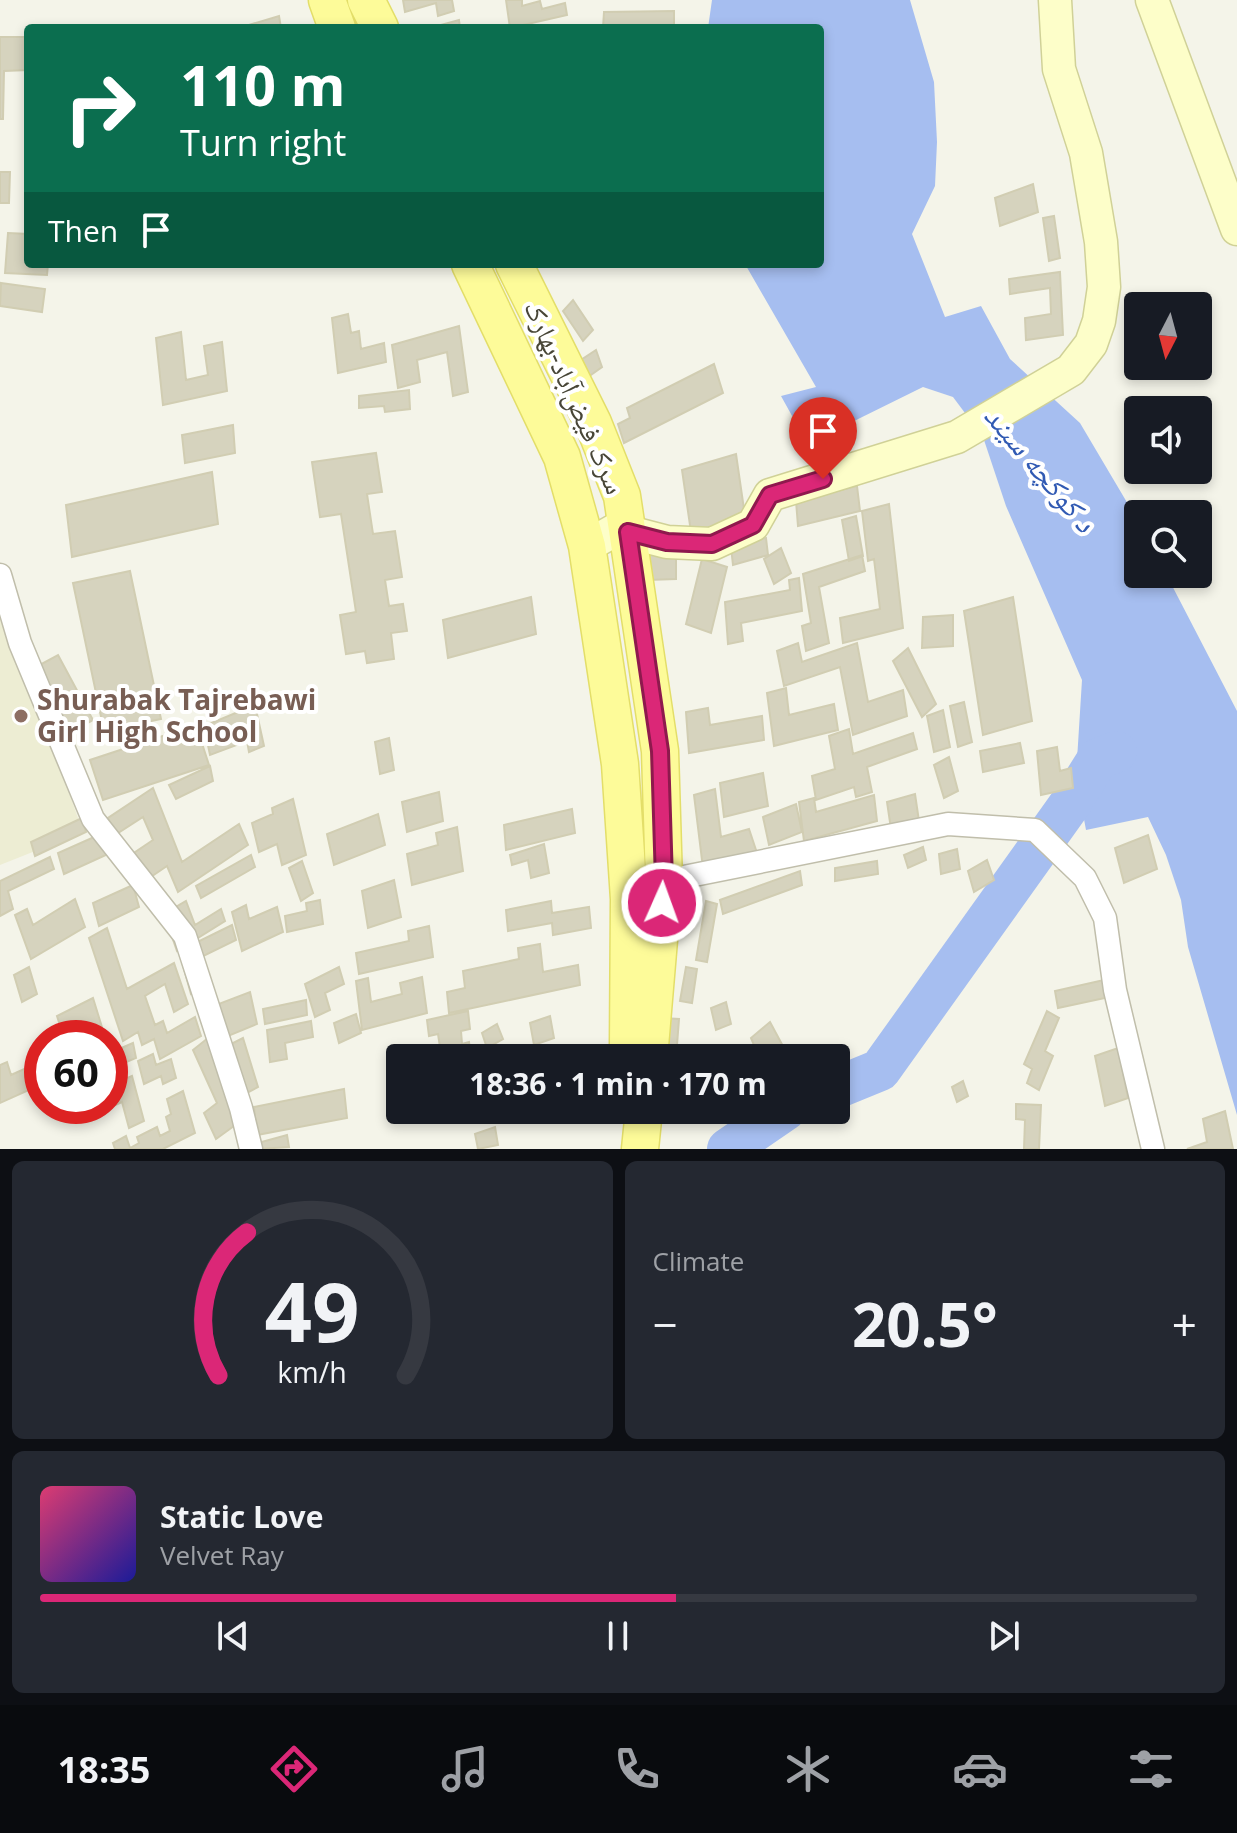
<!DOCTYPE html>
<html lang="en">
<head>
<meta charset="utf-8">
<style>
	:root { --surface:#171b24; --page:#242831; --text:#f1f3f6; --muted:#9ea1a6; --line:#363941; --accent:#db2777 }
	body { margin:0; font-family:"Open Sans","Noto Naskh Arabic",sans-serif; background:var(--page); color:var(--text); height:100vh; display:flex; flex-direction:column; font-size:30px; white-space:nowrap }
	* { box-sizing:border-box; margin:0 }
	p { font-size:26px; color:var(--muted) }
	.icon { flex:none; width:44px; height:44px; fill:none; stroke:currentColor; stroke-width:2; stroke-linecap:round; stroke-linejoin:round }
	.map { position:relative; height:1149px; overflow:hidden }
	.sheet { display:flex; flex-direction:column; gap:12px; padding:12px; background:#0d0f14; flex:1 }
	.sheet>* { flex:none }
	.banner { position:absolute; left:24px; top:24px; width:800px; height:244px; border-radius:8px; box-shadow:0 4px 12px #0003; background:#0b6e4f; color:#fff; overflow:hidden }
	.needle { width:52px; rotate:186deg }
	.controls { position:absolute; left:1124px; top:292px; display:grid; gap:16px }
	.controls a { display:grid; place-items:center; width:88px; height:88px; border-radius:8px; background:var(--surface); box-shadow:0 4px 12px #0003; font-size:40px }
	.speed { position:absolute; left:24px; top:1020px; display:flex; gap:16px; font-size:40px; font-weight:700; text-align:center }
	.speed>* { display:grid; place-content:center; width:104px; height:104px; border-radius:50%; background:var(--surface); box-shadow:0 4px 12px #0003; line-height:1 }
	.speed .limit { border:12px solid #d22; background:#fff; color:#111 }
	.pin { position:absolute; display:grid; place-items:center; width:68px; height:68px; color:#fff; margin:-82px -34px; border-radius:50% 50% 50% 0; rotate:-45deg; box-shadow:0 0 8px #0007 }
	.pin .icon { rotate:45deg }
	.me { position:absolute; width:88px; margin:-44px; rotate:2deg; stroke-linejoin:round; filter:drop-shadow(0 0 6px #0008) }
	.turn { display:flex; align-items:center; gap:28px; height:168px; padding:0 24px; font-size:36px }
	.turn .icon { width:104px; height:104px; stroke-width:2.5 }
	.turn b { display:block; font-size:56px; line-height:68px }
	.then { display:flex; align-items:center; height:76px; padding:0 24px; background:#0003; gap:16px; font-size:30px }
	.big { font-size:60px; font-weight:700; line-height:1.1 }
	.sheet .widget { flex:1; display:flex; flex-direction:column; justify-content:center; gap:12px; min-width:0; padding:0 28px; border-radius:12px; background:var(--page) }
	.sheet .dial { align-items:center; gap:0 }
	.dial svg { height:208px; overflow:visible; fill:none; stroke:var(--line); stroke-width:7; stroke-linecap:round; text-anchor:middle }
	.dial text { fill:var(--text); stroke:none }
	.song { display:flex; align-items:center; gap:24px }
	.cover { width:96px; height:96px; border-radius:12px; background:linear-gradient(135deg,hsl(340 70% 55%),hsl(240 70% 35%)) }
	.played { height:8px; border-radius:4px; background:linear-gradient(90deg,var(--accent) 55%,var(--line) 55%) }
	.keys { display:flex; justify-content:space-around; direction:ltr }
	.heat { display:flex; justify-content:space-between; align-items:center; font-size:44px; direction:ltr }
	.sheet .tiles { flex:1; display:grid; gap:12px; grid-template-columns:1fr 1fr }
	.widget:last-child { grid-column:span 2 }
	.trip { position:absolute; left:386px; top:1044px; width:464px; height:80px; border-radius:8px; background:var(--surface); box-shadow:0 4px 12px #0003; font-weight:700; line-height:80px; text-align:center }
	.menu { display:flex; height:128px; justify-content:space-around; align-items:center; background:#090b0e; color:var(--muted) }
	.menu .icon { width:56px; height:56px }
	.menu .current { color:var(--accent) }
	.menu b { font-size:36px; color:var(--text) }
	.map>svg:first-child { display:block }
	.education { fill:#ededd3 }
	.water { fill:#a6bef0 }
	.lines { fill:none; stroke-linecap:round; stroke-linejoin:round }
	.river { stroke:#a6bef0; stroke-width:42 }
	.building { fill:#d6d3be; stroke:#d1cdb2; stroke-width:2 }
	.street-casing { stroke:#c0beab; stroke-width:25 }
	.secondary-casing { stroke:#d0d197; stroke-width:35 }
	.primary-casing { stroke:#e3de69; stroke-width:39 }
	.street { stroke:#fff; stroke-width:22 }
	.secondary { stroke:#fdfec9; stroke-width:32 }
	.primary { stroke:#fdfb99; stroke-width:36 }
	.route-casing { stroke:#8e194d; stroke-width:20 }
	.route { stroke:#db2777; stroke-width:14 }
	.education-dot { fill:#8d6e63; stroke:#fff; stroke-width:3 }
	.labels { text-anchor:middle; stroke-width:8; stroke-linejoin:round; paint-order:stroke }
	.street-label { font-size:28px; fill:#484637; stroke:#fff }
	.education-label { font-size:28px; font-weight:bold; fill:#785e54; stroke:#fff; text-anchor:start }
	.water-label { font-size:30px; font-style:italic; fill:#315ab3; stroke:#fff }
</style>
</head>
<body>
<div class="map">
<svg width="1237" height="1149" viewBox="0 0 1237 1149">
	<rect width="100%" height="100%" fill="#f4f4e9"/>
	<path class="education" d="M0,599L83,832L0,865Z"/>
	<path class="water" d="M712,0H910L934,82L937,142L935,186L912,234L945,317L981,306L1010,359L1080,423L1138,521V574H1166L1237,711V1115L1188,947L1181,900L1166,855L1148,817L1086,830L1076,776L1082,680L1006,506L983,437L953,397L923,387L846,425L796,423L781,396L816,387L745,264H820V28H708Z"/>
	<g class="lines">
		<path class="river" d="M836,1088L880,1070L1070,804L1098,759L1116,752
			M728,1149L785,1110"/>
	</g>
	<path class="building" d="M403,0H452L454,11L438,16L436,3L405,12Z
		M506,0H522V6L540,1L542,9L565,3L567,15L510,28Z
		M674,11V28H603L604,12Z
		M279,16L281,28H239Z
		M459,20L460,28H430Z
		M0,37H28V70L4,71L3,119H0Z
		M0,172H10L9,203H0Z
		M1033,184L1038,212L1000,226L995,198Z
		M1054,216L1060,258L1049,261L1043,218Z
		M8,233L28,234V264H48L47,275L5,273Z
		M1060,272L1063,335L1026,340L1025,318L1051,314L1050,288L1010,294L1009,279Z
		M1,283L45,289L42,312L0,306Z
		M573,300L593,330L583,341L563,311Z
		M348,314L351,333L359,331L361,349L384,343L386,362L338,373L332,318Z
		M459,326L468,392L453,396L447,352L417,360L420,382L398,388L392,345Z
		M181,332L186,380L208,375L204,346L222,342L227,391L163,405L156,338Z
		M596,350L602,367L588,377L581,360Z
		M714,364L723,393L624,443L618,424L630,418L627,408Z
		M409,390L410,409L385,412L384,406L359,408V396Z
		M233,425L235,453L185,463L182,435Z
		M376,453L382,492L367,494L373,534L395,531L402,577L385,580L389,606L403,604L407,631L391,633L394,659L367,663L365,651L346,654L340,615L356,612L341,514L320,517L312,462Z
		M736,454L746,523L692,539L682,470Z
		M212,472L218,524L72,557L66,505Z
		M857,486L860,511L798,526L796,501Z
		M889,504L903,628L843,643L840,618L880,609L874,559L868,561L862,511Z
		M856,516L863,556L849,561L842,520Z
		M766,538L768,555L733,565L731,547Z
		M781,548L791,573L774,584L764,559Z
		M676,550V579L648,580V551Z
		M862,555L865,571L819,587L829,643L806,651L802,626L811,623L803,574Z
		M702,559L727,567L711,633L686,624Z
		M130,571L161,719L104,731L73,583Z
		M799,578L802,611L741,623L743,641L728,644L725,602L790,590L789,580Z
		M531,597L536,634L448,658L443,620Z
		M1013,597L1032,721L983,735L964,611Z
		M953,615V646L922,648L923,617Z
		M798,643L802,662L857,643L868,702L903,690L907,716L853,735L840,667L784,686L777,651Z
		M908,648L936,704L922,717L893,661Z
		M58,655L93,720L71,732L36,667Z
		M786,688L789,715L834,704L838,730L774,746L767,693Z
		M964,702L972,742L958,747L950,706Z
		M255,705L264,746L249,752L247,741L210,755L204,726Z
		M708,708L710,725L762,716L764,740L689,753L686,712Z
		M943,710L950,747L934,752L927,716Z
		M196,725L209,765L103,800L90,760Z
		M849,729L853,754L913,733L917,749L867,767L872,792L856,797L854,787L816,800L812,776L835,769L829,736Z
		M389,738L394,770L380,774L375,742Z
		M1020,743L1024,763L983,772L980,751Z
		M1057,747L1060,771L1071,768L1073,788L1041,795L1037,751Z
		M949,757L958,791L944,798L934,765Z
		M210,766L213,781L176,799L169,785Z
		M763,773L768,806L724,817L720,783Z
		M153,788L182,862L239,824L248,845L178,892L167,866L139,885L128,857L153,840L143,817L115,835L108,818Z
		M715,789L721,837L749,829L757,853L703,868L694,795Z
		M439,792L443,821L407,832L402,802Z
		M915,794L919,821L891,829L887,802Z
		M874,795L877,821L804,841L799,802L814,798L816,812Z
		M293,799L306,855L282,865L277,844L259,852L252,823L273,814L272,808Z
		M796,804L802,832L769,845L763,817Z
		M572,809L575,833L506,850L504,825Z
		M378,814L385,845L334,865L327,834Z
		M82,818L86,832L35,856L31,842Z
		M457,827L463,871L412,885L407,854L438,845L436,833Z
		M101,834L106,855L64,874L58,853Z
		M1148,835L1157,869L1124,883L1115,848Z
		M544,844L549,873L531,878L528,860L512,865L510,855Z
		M923,847L926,860L908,868L904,855Z
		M957,849L960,869L941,874L939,854Z
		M251,855L255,867L201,898L196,886Z
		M50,857L54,869L8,891L13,909L0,916V881Z
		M987,860L994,880L974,892L968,871Z
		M302,861L313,893L301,901L289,868Z
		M877,861L878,874L835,881V868Z
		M800,871L802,885L723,914L720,900Z
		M394,880L401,917L368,928L362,891Z
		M133,885L139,907L99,926L93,903Z
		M75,899L85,927L31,959L15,915L27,909L33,925Z
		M320,900L323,924L287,932L285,916L307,911L306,903Z
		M186,901L195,925L221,909L225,921L177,951L164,914Z
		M551,901L552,913L589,907L591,928L553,935L552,923L508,931L506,910Z
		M706,901L717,904L707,962L696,960Z
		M246,905L249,919L277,907L283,932L242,951L232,912Z
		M232,925L236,940L199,958L207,986L191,994L179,951Z
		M429,926L433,957L359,974L356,953L409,941L408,931Z
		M107,928L127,989L174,963L188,1004L174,1012L165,984L145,996L155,1025L163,1021L167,1033L195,1017L201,1036L160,1059L154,1039L142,1045L138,1032L123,1041L89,938Z
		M540,944L543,972L578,965L580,985L449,1013L447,992L465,988L463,971L519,959L518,948Z
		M29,967L37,994L22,1002L14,975Z
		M339,967L344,984L325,993L330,1010L315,1017L305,984Z
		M686,967L697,969L692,1003L680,1001Z
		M422,977L427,1013L362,1030L356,981L368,978L371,1002L402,994L400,983Z
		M1104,980L1105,998L1058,1008L1055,991Z
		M250,992L257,1024L216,1041L208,1008Z
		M93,998L105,1037L64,1038L57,1016Z
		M306,1000L307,1015L265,1024L263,1009Z
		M726,1002L731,1024L716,1030L711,1008Z
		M468,1011L470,1029L461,1031L462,1044L469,1042L471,1056L424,1058L423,1051L440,1047L438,1034L429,1036L427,1020Z
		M1047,1011L1059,1018L1045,1051L1053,1056L1039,1090L1027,1083L1032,1069L1024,1064Z
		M356,1014L361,1033L339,1043L334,1023Z
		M550,1016L554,1038L534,1045L530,1023Z
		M662,1018L679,1019L676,1058H658Z
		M311,1021L313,1037L285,1043L287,1059L270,1062L267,1030Z
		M770,1022L785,1050L775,1058H739L754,1045L751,1038Z
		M497,1024L503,1039L487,1048L482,1033Z
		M208,1038L245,1118L216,1139L204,1113L217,1103L193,1050Z
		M243,1038L258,1087L245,1094L231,1044Z
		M133,1043L136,1058L110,1069V1053Z
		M1118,1048L1128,1098L1105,1106L1095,1056Z
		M153,1054L156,1065L171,1059L176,1078L163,1084L161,1076L144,1084L138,1061Z
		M42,1061V1084L0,1103V1065L7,1062L11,1075Z
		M132,1076L144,1121L129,1128L122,1102L93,1115L90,1106H110V1086Z
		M963,1081L968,1096L957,1102L952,1087Z
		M344,1089L347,1118L257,1135L254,1107Z
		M183,1091L195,1133L163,1149H115L113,1143L126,1136L130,1148L139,1143L137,1137L157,1127L160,1136L170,1131L166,1117L171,1114L167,1099Z
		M1016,1104L1041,1105L1039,1149H1024L1025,1120L1016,1119Z
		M1225,1111L1233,1149H1187L1207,1142L1203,1119Z
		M495,1127L498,1145L478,1149L475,1134Z
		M287,1135L289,1147L259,1149L258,1143Z"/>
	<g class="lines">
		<g class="street-casing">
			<path id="street" d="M0,575L20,643L93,819L185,936L241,1108L251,1149
				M664,881L948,824L1035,830L1085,878L1105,918L1115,990L1153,1149"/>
		</g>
		<g class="secondary-casing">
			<path id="secondary" d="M1152,0L1237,229
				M587,546L617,529L667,542L712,544L753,525L770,495L957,437L1071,370L1091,344L1099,321L1104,287L1101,242L1086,153L1059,69L1055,0"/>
		</g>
		<g class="primary-casing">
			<path id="primary" d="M327,0L337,28
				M366,0L380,28
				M470,264L562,457L587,546L620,764L629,899L628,1048
				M514,264L593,423L622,496L660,751L664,881L649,1058
				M640,1149L644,1110"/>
		</g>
		<use href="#street" class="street"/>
		<use href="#secondary" class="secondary"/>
		<use href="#primary" class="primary"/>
	</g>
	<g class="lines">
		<g class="route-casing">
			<path id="route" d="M662,903L664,881L660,751L628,532L667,542L712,544L753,525L770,495L823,479"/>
		</g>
		<use href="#route" class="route"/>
	</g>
	<circle class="education-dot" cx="21" cy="716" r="8"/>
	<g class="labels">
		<g class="street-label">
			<text transform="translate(575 397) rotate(66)" y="10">سرک فیض‌آباد-بهارک</text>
		</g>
		<g class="education-label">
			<text x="37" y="710">Shurabak Tajrebawi<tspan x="37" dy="32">Girl High School</tspan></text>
		</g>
		<g class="water-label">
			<text transform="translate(1040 469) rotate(50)" y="10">د کوکچه سیند</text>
		</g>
	</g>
</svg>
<div class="controls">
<a><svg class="needle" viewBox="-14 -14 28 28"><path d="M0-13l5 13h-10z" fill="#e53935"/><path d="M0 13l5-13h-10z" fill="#9ea1a6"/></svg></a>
<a><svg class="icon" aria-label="sound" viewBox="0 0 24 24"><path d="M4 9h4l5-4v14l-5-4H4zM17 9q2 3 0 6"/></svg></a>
<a><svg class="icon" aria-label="search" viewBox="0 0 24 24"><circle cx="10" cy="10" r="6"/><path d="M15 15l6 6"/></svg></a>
</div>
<div class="speed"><div class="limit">60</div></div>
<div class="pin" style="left:823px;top:479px;background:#d93025"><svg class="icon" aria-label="arrive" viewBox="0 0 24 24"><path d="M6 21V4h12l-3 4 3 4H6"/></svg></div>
<svg class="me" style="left:662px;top:903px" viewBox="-20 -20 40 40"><circle r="17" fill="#db2777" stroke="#fff" stroke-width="3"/><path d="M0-11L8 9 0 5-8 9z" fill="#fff"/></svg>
<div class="trip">18:36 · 1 min · 170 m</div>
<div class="banner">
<div class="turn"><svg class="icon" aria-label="right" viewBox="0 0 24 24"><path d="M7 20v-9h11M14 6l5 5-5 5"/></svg><div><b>110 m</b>Turn right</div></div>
<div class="then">Then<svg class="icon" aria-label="arrive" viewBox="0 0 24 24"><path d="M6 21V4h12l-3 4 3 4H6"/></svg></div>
</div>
</div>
<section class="sheet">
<div class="tiles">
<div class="widget dial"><svg viewBox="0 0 100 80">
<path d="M14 69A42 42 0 1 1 86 69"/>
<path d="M14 69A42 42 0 0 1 25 14" stroke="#db2777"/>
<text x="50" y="56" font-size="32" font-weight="700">49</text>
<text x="50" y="72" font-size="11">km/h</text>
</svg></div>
<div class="widget"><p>Climate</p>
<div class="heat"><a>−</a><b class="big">20.5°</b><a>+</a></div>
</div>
<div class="widget">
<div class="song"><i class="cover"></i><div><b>Static Love</b><p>Velvet Ray</p></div></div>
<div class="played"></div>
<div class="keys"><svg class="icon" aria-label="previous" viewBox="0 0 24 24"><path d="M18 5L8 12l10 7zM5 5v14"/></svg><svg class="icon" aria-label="pause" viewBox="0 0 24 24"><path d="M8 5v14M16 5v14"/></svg><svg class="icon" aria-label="next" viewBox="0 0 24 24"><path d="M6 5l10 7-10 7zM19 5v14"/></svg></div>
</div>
</div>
</section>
<nav class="menu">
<b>18:35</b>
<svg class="icon current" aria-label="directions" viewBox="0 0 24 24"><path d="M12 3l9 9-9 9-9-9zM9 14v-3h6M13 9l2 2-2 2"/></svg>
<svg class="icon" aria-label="music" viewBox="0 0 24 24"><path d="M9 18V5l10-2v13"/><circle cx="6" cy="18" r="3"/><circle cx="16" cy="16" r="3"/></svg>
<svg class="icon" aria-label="phone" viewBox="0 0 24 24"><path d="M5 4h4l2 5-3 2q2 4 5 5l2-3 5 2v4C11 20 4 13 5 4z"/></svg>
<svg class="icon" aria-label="climate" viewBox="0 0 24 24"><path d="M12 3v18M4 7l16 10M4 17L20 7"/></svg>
<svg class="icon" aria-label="car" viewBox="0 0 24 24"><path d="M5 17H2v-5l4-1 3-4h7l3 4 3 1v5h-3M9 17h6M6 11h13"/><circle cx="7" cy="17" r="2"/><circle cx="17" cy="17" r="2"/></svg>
<svg class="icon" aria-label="filters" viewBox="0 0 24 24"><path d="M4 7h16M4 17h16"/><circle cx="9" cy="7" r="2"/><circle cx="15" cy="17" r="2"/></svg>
</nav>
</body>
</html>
